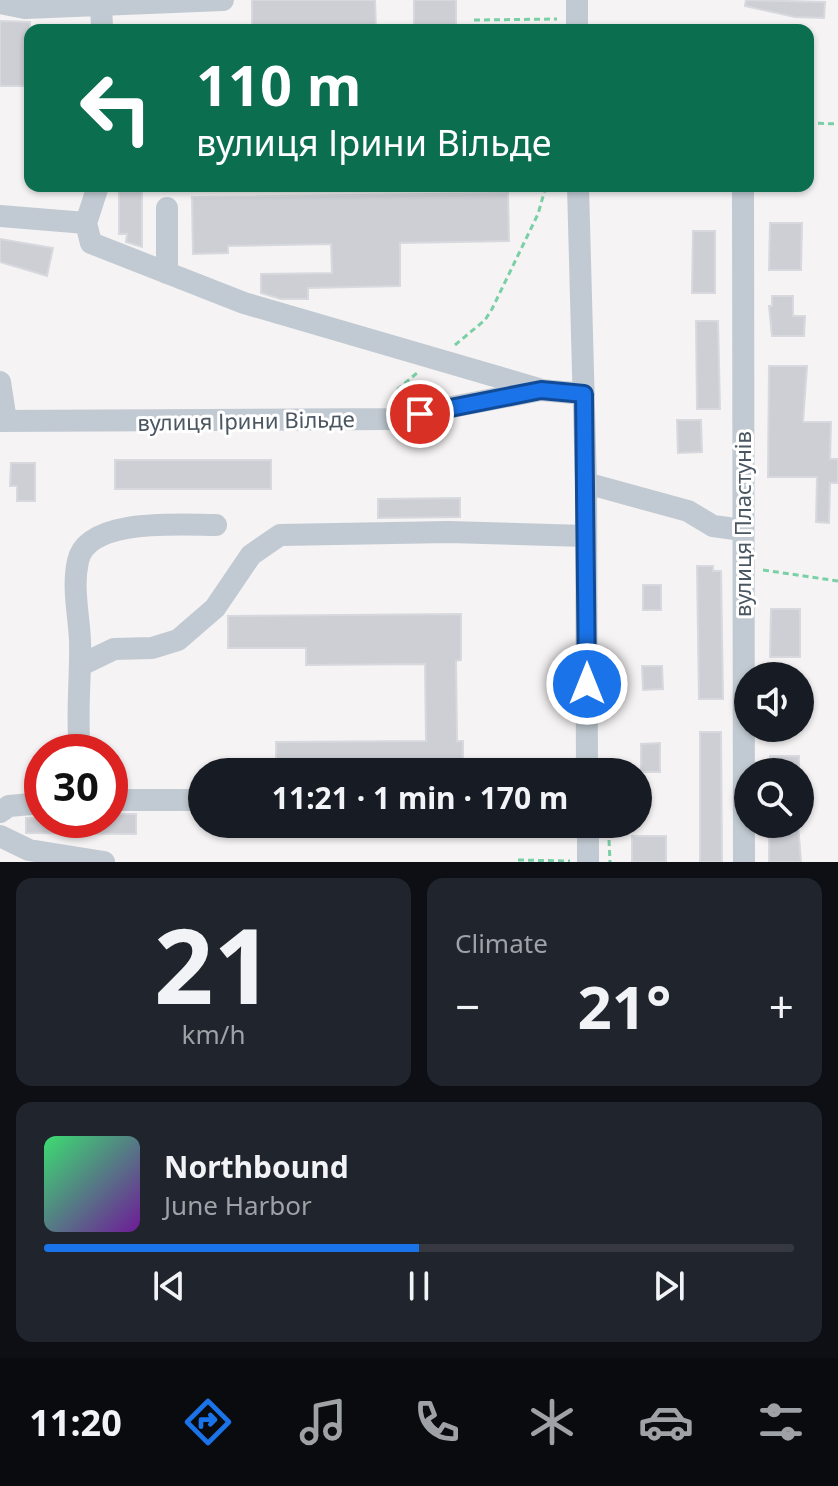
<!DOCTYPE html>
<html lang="en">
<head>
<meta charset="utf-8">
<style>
	:root { --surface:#171b24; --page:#20242c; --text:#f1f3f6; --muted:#9ea1a6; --line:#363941; --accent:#1a73e8 }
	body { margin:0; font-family:"Noto Sans",sans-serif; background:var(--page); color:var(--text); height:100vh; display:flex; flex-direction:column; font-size:30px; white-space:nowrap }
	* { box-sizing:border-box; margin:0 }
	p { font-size:26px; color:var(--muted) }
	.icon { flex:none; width:44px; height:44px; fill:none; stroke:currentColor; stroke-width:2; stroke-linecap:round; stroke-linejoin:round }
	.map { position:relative; height:862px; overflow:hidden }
	.sheet { display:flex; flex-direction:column; gap:16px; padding:16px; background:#0d0f14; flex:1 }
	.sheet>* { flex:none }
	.top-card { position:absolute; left:24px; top:24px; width:790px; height:168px; border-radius:16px; box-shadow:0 2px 6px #0004; background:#0b6e4f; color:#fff; overflow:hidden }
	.buttons { position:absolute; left:734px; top:662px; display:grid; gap:16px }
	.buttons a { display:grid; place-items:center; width:80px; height:80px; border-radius:50%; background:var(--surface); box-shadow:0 2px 6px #0004; font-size:40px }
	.speed { position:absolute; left:24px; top:734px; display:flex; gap:16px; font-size:40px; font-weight:700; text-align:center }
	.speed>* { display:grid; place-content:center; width:104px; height:104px; border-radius:50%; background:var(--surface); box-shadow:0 2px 6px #0004; line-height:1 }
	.speed .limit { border:12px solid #d22; background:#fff; color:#111 }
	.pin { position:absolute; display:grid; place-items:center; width:68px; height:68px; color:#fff; margin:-34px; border:4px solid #fff; border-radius:50%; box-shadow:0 2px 8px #0007 }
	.me { position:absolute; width:88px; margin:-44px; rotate:0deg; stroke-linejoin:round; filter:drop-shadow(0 0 6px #0008) }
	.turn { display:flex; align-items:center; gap:28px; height:168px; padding:0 40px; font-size:36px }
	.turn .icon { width:104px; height:104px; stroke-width:2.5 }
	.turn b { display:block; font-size:56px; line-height:68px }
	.big { font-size:60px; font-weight:700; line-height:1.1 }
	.sheet .tile { flex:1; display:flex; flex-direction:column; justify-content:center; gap:12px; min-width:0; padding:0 28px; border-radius:16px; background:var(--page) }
	.sheet .dial { align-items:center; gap:0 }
	.dial b { font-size:104px; line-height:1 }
	.song { display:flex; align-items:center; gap:24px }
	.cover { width:96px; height:96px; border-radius:12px; background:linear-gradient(135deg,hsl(140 70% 55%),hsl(280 70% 35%)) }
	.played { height:8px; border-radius:4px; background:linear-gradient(90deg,var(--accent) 50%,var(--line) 50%) }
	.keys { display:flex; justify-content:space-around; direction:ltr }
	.heat { display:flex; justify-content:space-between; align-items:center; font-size:44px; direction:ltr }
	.sheet .tiles { flex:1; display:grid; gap:16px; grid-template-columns:1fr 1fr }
	.tile:last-child { grid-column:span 2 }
	.trip { position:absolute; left:188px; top:758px; width:464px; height:80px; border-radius:40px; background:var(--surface); box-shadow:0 2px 6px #0004; font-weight:700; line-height:80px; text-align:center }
	.tab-bar { display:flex; height:128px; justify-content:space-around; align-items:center; background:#090b0e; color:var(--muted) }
	.tab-bar .icon { width:56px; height:56px }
	.tab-bar .current { color:var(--accent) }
	.tab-bar b { font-size:36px; color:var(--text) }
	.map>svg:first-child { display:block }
	.building { fill:#cdcfd5; stroke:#d7d9de; stroke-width:2 }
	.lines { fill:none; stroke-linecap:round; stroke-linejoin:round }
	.path { stroke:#7ad0a6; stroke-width:3; stroke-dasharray:6 4; stroke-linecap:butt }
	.minor { stroke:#c1cad2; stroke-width:22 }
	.route-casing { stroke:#114b97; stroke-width:20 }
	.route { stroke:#1a73e8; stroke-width:14 }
	.labels { text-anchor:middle; stroke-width:6; stroke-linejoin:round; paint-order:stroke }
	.street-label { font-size:22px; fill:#4a5661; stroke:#fff }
</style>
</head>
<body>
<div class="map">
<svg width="838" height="862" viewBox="0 0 838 862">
	<rect width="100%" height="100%" fill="#f5f3f3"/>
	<path class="building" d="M252,0H375L376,30H252Z
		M414,0H456V30H414Z
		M746,0L825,2L824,18L795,17L745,6Z
		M0,21L30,22V86H0Z
		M119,186H142V247L126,242L127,234H119Z
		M508,193L509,241L400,243V286L308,288V299H281L261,293V274L332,273L331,244L228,246V253L193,254L192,197Z
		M770,223H802L801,270H769Z
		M693,231H715V293H692Z
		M0,239L53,248L47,276L0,262Z
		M772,296H793V316H805L804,336H772L769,306H772Z
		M696,321H718L720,409H697Z
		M769,366H807L803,422H831L830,459H838V483H830L829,523L816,522L817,477H768Z
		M677,420H701L702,452L678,453Z
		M115,460H271V489H115Z
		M11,463H35V501H17V486H10Z
		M460,498V517L378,518V499Z
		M697,566H713V571H721L723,699H699Z
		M643,585H661V610H643Z
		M771,609H800V657H770Z
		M461,614V660L456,661L457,741H463V772H276V742L426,741L425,664L306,665V648H228V616Z
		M642,666H662L663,689L643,690Z
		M700,732H721L722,862H700Z
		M660,743V772H641V744Z
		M770,756H799V772H770Z
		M110,814H136V834L26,833V818L110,820Z
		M769,824H798L801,862H769Z
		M632,836H666V862H632Z"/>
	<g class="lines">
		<path class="path" d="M474,30V20L557,19
			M808,123L838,124
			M455,345L485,320L492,309L538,214L546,186
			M395,400L398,389L417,373
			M763,570L838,581
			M609,840L610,862
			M518,860L570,861"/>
		<path class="minor" d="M101,0L102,30
			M577,0V30
			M0,3L25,8L223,0
			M98,186L86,223L91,243L244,303L539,389
			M578,186L586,483L587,772
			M743,186L744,862
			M0,216L86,223
			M167,273V208
			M0,382L6,421
			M0,421L389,419L541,390L584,394
			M586,483L688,511L713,526L742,530
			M81,665L114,649L152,648L178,640L215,608L251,555L280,535L449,532L586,536
			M80,752C76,715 81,678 80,641C79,615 72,588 78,561C87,517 181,525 216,525
			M110,800H202
			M0,812L9,806L42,803
			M588,824V862
			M0,836L29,850L104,862"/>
	</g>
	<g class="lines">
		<g class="route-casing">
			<path id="route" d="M420,414L541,390L584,394L587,684"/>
		</g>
		<use href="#route" class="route"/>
	</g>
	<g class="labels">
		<g class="street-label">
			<text transform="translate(246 421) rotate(-1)" y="8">вулиця Ірини Вільде</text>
			<text transform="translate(743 524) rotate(-90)" y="8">вулиця Пластунів</text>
		</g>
	</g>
</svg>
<div class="buttons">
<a><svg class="icon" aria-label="sound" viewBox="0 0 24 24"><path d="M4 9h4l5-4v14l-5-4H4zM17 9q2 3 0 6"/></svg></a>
<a><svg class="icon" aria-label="search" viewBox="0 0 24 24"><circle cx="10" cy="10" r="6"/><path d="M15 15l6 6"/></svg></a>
</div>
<div class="speed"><div class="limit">30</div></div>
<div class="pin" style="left:420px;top:414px;background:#d93025"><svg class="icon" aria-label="arrive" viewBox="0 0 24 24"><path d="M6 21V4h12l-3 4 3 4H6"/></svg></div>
<svg class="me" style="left:587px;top:684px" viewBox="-20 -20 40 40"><circle r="17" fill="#1a73e8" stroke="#fff" stroke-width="3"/><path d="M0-11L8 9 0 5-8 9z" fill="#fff"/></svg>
<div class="trip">11:21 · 1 min · 170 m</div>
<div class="top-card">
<div class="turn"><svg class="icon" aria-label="left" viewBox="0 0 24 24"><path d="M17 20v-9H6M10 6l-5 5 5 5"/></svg><div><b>110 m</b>вулиця Ірини Вільде</div></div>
</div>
</div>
<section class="sheet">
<div class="tiles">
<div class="tile dial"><b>21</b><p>km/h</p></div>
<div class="tile"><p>Climate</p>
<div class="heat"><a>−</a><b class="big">21°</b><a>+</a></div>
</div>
<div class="tile">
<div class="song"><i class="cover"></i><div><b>Northbound</b><p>June Harbor</p></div></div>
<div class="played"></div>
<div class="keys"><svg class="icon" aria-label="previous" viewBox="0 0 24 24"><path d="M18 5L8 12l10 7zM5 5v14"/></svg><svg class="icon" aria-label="pause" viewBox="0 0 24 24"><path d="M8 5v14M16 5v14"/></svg><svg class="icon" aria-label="next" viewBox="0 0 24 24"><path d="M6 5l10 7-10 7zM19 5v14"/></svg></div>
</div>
</div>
</section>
<nav class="tab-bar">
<b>11:20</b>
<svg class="icon current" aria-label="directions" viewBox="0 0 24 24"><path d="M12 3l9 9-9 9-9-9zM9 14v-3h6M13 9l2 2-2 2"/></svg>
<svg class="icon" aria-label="music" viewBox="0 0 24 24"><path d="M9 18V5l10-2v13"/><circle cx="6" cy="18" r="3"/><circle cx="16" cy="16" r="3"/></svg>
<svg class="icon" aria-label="phone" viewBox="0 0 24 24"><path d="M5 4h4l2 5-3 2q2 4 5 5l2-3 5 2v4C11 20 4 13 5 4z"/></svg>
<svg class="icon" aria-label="climate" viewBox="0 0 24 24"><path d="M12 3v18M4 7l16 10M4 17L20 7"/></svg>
<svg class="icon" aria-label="car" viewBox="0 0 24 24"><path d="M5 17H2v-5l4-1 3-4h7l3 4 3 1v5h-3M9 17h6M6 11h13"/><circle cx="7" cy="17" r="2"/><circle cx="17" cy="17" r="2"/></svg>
<svg class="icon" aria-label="filters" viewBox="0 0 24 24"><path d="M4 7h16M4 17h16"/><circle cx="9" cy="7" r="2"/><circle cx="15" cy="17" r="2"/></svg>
</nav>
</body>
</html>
